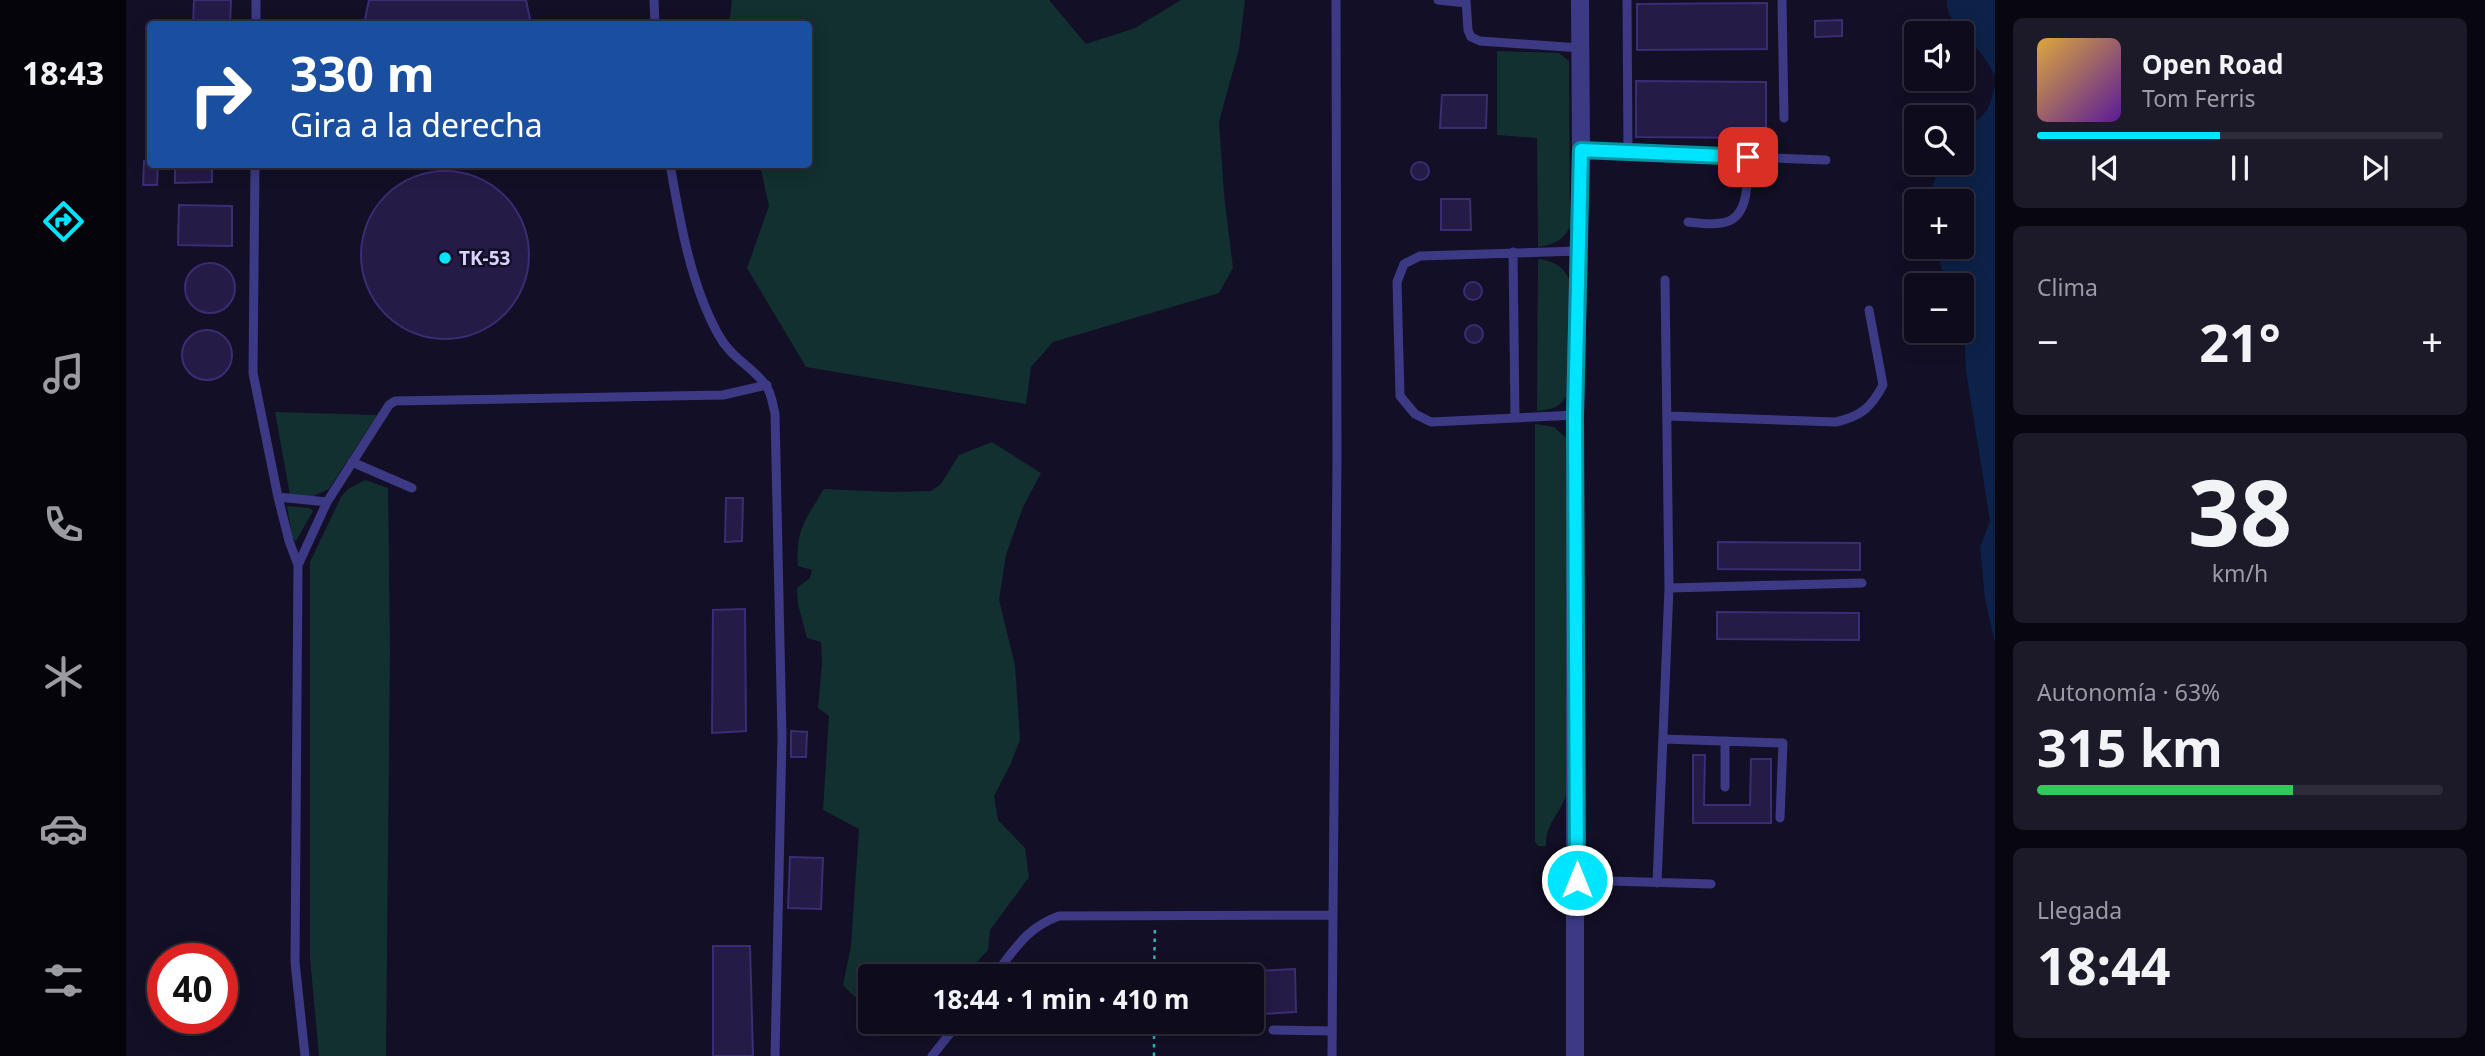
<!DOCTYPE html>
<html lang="es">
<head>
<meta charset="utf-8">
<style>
	:root { --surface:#0e0b1c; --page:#1c1929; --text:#f1f3f6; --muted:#9b9ba3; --line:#2e2b3b; --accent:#00e5ff }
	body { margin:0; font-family:"Noto Sans",sans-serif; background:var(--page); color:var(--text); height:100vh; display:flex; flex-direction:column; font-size:26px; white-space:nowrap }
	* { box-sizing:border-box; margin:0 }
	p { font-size:23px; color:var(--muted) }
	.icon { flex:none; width:38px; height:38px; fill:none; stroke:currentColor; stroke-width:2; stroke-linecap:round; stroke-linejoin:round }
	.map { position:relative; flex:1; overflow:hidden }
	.side { display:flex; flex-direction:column; gap:18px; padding:18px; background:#08060f; width:490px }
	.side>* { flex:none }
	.banner { position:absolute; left:21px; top:21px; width:665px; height:147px; border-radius:7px; box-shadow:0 4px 18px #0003,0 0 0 2px var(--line); background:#1a4fa0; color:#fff; overflow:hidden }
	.tools { position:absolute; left:1778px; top:21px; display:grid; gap:14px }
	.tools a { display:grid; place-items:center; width:70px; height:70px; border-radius:7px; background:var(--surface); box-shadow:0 4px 18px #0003,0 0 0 2px var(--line); font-size:35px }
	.speed { position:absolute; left:21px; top:943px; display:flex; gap:14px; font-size:35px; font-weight:700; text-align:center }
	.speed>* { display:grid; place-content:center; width:91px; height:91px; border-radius:50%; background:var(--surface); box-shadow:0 4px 18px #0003,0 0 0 2px var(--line); line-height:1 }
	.speed .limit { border:10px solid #d22; background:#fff; color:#111 }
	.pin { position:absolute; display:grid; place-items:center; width:60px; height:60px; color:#fff; margin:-30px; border-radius:14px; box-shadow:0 4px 10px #0006 }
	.me { position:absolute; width:77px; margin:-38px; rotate:0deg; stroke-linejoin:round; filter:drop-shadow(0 0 5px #0008) }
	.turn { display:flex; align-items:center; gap:24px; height:147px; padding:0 28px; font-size:32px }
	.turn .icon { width:91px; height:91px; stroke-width:2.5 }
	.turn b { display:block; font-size:49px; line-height:60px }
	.big { font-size:52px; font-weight:700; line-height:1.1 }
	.side .card { flex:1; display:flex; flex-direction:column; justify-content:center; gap:10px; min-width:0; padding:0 24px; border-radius:10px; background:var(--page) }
	.side .dial { align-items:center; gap:0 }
	.dial b { font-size:91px; line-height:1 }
	.song { display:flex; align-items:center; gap:21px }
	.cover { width:84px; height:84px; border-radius:10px; background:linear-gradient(135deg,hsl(40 70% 55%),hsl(270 70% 35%)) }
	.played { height:7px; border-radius:4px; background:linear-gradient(90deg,var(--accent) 45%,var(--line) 45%) }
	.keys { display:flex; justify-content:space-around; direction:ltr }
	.heat { display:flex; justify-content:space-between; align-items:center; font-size:38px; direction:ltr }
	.charge { height:10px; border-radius:5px; background:linear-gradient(90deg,#34c759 63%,var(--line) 0) }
	.trip { position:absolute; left:732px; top:964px; width:406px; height:70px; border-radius:7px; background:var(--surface); box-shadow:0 4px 18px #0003,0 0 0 2px var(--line); font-weight:700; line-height:70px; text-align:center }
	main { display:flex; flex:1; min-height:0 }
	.dock { display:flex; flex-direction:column; width:126px; justify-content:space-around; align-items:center; background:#06040b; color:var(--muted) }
	.dock .icon { width:49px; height:49px }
	.dock .on { color:var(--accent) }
	.dock b { font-size:32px; color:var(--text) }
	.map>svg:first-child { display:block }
	.green { fill:#12302f }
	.water { fill:#0c2248 }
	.building { fill:#241b47; stroke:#3b2d73; stroke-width:2 }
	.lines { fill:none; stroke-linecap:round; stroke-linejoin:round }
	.path { stroke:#2fb8b0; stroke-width:2.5; stroke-dasharray:3.5 5; stroke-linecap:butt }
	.service { stroke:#3d3a85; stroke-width:9 }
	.tertiary { stroke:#3d3a85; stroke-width:18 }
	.route-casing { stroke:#0095a6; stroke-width:18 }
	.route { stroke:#00e5ff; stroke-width:12 }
	.poi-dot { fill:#00e5ff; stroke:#130f26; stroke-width:2.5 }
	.labels { text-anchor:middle; stroke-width:5; stroke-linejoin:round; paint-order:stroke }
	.poi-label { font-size:19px; font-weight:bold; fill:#d9d4ff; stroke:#130f26; text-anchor:start }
</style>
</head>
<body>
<main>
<nav class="dock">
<b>18:43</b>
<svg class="icon on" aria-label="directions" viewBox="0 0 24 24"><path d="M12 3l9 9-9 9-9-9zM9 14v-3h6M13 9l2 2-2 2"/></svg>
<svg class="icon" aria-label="music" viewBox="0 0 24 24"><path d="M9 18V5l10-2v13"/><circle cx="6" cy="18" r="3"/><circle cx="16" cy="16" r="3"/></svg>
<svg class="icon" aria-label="phone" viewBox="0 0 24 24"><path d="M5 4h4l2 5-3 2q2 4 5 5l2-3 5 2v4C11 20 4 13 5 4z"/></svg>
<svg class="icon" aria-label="climate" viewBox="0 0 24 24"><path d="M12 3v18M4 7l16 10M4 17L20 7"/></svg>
<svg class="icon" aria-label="car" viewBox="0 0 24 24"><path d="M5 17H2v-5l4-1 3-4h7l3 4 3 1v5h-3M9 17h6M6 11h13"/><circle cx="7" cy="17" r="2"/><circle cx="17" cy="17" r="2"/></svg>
<svg class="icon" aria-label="filters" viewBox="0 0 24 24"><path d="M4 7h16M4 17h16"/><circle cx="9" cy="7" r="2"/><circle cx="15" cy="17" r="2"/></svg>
</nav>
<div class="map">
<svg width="1869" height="1056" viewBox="0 0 1869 1056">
	<rect width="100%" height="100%" fill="#130f26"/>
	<path class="green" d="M606,0H923L960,44L1009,28L1055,0H1119L1113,49L1093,122L1098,194L1107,268L1093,293L927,342L905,367L900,404L680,367L621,268L643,206L634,165L682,164V24H603Z
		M1371,51L1433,53L1443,61L1444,227C1437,241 1426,245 1412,247L1411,138L1371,135Z
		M1412,259C1426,261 1437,265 1443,279V390C1437,406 1427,410 1411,411Z
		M149,412L251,415L203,489L183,498L164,495Z
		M1409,424L1428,427L1441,439L1442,787C1438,812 1419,821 1420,846H1412L1409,842Z
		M866,442L915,473L897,507L880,555L873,600L889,665L894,740L884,765L868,796L872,820L899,848L903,877L864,930L862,950L838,976H744V992L729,997L717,985L725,946L733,829L697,810L703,716L692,708L696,664L695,642L681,638L672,604L671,588L684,578L686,570L672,566C669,530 680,519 698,489L765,492L805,491L814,485L833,455Z
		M239,480L262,488L264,649L260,1056H193L184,958V562L215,497L222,489Z
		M161,506L184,508L187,511L170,541L166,538Z"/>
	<path class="water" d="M1821,0H1869V75C1864,67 1859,58 1853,51C1840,37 1820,22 1821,0Z
		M1869,85V643L1859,599L1854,547L1864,521L1840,371L1839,346L1834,331H1836V285H1819L1811,247H1836V201H1805L1804,194L1814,163H1836V129C1860,116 1863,112 1869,85Z"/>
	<path class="building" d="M68,0H105L104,24H67Z
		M400,0L405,24H238L243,0Z
		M1641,3V49L1511,50V4Z
		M1716,20V36L1689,37V21Z
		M1510,81L1640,82V138L1510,137Z
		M1316,95H1361L1360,128H1314Z
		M18,161H24V164H32L31,185H17Z
		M1285 171a9 9 0 1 1 18 0a9 9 0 1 1-18 0Z
		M49,164H86V182L49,183Z
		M235 255a84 84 0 1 1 168 0a84 84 0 1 1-168 0Z
		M1315,199H1344L1345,230H1315Z
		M53,205L106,206V246L52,245Z
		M59 288a25 25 0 1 1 50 0a25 25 0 1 1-50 0Z
		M1338 291a9 9 0 1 1 18 0a9 9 0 1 1-18 0Z
		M1339 334a9 9 0 1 1 18 0a9 9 0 1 1-18 0Z
		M56 355a25 25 0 1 1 50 0a25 25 0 1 1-50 0Z
		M600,498H617L616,541L599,542Z
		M1592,542L1734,543V570L1592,569Z
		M619,609L620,731L586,733L587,610Z
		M1591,612L1733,613V640L1591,639Z
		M665,731L681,732L680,757H665Z
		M1567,755H1579L1578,805H1624L1625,759H1645V823H1567Z
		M664,857L697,858L695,909L662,908Z
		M587,946H624L627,1056H587Z
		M1169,969L1170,1012L1137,1014V1008L1125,1009V976H1114V972Z"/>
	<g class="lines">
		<path class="path" d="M1028,976L1029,926
			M1028,1056V1022"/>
		<path class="service" d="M528,0L529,24
			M1312,0L1340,3
			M1340,0L1342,30L1345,37L1354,41L1454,48
			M1501,0L1502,152
			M1656,0L1658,118
			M130,24V0
			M1455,151L1700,160
			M129,164L127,373L152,497L163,541L172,565L169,962L179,1056
			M544,164C554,221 564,283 592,334C604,357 625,366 639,384C645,391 647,405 649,414L656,737L649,1056
			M1562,222C1572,223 1585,225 1595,223C1625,220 1621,178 1622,157
			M1387,252L1389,417
			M1449,415L1305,422L1289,414L1274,396L1271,282L1278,264L1294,256L1453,251
			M1542,416L1710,422C1735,416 1745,408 1757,385L1743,310
			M226,462L286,488
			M152,497L201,502
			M172,565L201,502L263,405L269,401L597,395L641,385
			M1543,588L1736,583
			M1537,739L1657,743L1654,818
			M1599,741V787
			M1451,880L1585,884
			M1531,883L1543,588L1539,280
			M868,976C889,949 900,928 933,916L1207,915L1211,460L1210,0
			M1147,1030L1206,1031
			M806,1056L833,1022
			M1206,1056L1207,915"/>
		<path class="tertiary" d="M1449,1056V415L1455,151L1454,0"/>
	</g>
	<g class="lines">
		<g class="route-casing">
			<path id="route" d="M1451,880L1449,415L1455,150L1622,157"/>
		</g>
		<use href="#route" class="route"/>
	</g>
	<circle class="poi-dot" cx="319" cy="258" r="7"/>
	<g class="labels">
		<g class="poi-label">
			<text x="333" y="265">TK-53</text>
		</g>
	</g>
</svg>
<div class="tools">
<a><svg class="icon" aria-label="sound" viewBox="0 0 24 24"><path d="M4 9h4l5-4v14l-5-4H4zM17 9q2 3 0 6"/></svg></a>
<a><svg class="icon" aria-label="search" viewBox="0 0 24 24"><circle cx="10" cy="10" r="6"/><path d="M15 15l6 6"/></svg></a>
<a>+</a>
<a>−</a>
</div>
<div class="speed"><div class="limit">40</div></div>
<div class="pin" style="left:1622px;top:157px;background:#d93025"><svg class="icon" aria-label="arrive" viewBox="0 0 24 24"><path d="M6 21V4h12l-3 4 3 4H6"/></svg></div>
<svg class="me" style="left:1451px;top:880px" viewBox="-20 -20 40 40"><circle r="17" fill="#00e5ff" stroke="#fff" stroke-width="3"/><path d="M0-11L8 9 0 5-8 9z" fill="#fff"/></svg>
<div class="trip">18:44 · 1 min · 410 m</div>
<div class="banner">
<div class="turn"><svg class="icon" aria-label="right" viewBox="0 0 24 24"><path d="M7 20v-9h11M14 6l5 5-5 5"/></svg><div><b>330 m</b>Gira a la derecha</div></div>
</div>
</div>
<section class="side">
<div class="card">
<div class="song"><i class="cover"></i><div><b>Open Road</b><p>Tom Ferris</p></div></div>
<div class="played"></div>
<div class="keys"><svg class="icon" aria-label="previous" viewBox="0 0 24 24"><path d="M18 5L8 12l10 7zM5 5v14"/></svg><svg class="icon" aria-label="pause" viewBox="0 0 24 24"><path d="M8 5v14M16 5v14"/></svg><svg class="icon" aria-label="next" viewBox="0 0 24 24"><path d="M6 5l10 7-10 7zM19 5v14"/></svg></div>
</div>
<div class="card"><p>Clima</p>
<div class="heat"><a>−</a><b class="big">21°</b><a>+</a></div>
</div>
<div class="card dial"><b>38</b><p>km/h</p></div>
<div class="card"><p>Autonomía · 63%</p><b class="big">315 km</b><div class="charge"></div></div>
<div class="card"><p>Llegada</p><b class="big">18:44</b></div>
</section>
</main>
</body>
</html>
